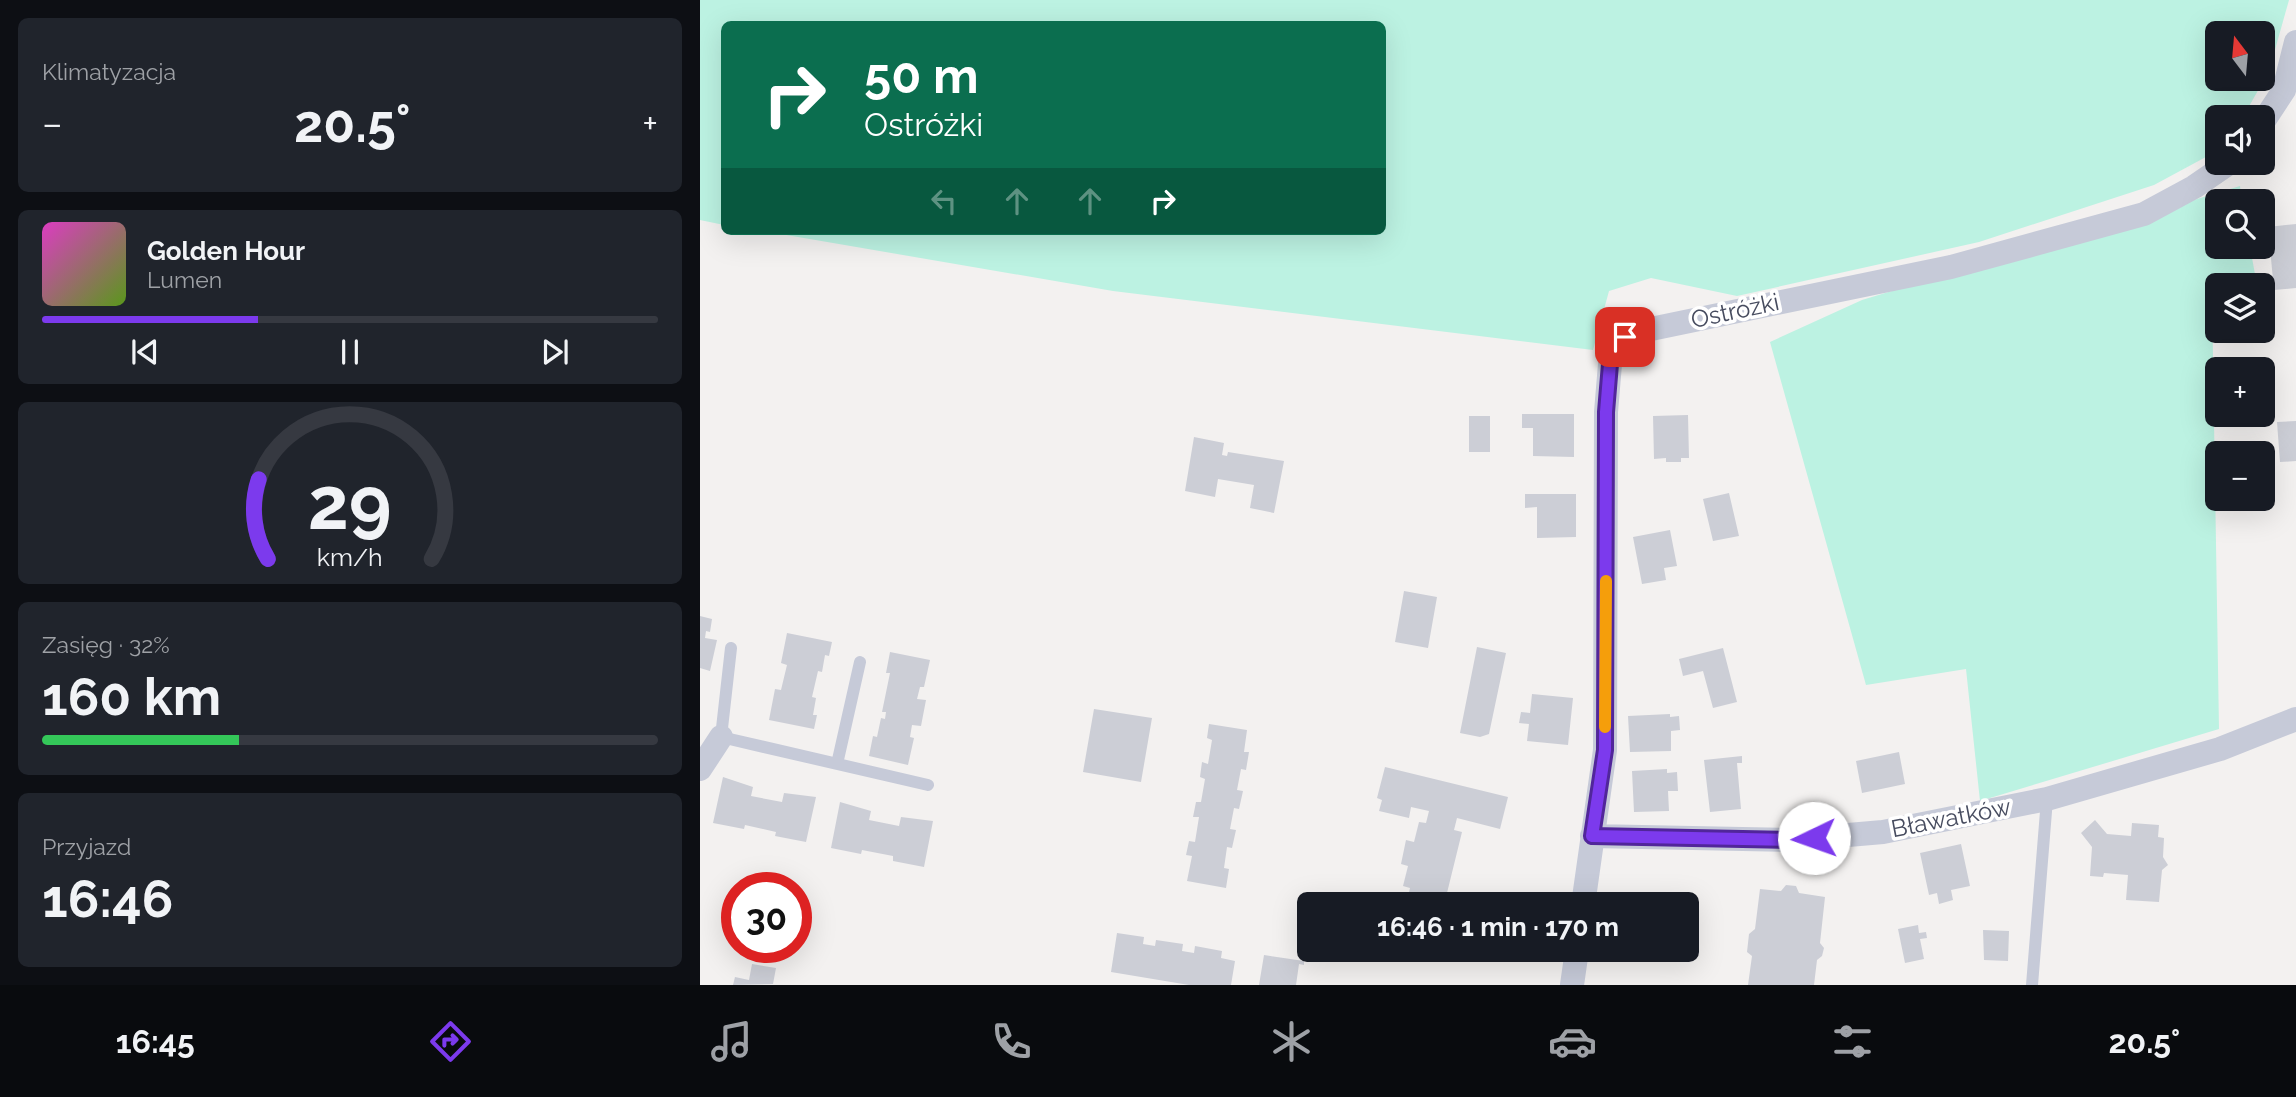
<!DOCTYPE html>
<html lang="pl">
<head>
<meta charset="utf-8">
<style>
	:root { --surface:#171b24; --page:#20242c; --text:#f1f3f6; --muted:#9ea1a6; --line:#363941; --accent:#7c3aed }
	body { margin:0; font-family:Raleway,sans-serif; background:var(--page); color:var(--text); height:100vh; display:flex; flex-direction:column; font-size:26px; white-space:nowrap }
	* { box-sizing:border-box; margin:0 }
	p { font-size:23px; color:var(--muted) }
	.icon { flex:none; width:38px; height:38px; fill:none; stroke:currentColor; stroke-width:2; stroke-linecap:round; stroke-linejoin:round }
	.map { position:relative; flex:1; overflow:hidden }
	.drawer { display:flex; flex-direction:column; gap:18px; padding:18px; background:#0d0f14; width:700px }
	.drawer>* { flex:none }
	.guide { position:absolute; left:21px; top:21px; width:665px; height:214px; border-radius:10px; box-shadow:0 7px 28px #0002; background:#0b6e4f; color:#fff; overflow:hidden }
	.needle { width:46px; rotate:344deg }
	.fabs { position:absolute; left:1505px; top:21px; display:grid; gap:14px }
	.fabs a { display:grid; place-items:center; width:70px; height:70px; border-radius:10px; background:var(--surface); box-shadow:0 7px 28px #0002; font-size:35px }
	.speed { position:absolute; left:21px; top:872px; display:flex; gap:14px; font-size:35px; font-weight:700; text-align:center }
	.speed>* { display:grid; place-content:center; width:91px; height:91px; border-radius:50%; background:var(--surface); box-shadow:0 7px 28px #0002; line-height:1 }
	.speed .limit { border:10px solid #d22; background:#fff; color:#111 }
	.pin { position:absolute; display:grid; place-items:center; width:60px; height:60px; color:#fff; margin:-30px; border-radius:14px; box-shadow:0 4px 10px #0006 }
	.me { position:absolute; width:77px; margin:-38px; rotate:267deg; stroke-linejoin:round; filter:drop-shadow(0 0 5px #0008) }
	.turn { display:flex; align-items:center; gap:24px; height:147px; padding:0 28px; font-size:32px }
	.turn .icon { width:91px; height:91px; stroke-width:2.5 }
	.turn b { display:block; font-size:49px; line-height:60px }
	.lanes { display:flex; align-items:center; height:66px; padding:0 28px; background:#0003; justify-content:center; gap:35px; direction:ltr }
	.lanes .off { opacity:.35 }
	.big { font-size:52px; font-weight:700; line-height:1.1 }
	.drawer .card { flex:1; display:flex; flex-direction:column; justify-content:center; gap:10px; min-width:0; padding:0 24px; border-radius:10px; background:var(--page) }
	.drawer .dial { align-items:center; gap:0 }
	.dial svg { height:182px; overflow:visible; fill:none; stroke:var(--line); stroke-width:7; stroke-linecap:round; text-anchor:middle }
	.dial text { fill:var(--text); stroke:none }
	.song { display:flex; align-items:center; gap:21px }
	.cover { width:84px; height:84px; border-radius:10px; background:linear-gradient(135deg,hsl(310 70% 55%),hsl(90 70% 35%)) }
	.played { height:7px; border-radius:4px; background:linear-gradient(90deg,var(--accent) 35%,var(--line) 35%) }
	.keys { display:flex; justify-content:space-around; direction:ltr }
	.heat { display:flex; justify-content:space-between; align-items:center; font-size:38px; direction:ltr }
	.charge { height:10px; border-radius:5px; background:linear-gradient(90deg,#34c759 32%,var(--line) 0) }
	.trip { position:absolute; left:597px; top:892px; width:402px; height:70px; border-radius:10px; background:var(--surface); box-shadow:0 7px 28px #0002; font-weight:700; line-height:70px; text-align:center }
	.tab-bar { display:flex; height:112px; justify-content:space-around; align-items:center; background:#090b0e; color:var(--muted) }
	.tab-bar .icon { width:49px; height:49px }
	.tab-bar .current { color:var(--accent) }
	.tab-bar b { font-size:32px; color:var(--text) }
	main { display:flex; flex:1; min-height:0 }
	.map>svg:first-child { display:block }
	.green { fill:#bcf2e2; fill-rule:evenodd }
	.building { fill:#ccced6 }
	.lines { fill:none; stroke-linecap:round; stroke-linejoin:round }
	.lane { stroke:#c6cad8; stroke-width:12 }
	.street { stroke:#c6cad8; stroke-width:24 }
	.route-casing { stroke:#51269a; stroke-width:18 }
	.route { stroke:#7c3aed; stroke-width:12 }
	.slow { stroke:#f59e0b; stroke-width:12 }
	.labels { text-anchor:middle; stroke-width:7; stroke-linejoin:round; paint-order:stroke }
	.street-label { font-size:24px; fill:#474c5f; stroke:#fff }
</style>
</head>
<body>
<main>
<section class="drawer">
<div class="card"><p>Klimatyzacja</p>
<div class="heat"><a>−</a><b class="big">20.5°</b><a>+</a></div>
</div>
<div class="card">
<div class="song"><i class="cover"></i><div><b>Golden Hour</b><p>Lumen</p></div></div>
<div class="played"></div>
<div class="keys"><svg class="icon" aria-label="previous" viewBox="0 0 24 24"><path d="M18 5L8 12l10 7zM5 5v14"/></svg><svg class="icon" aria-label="pause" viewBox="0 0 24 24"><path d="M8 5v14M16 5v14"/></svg><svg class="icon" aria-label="next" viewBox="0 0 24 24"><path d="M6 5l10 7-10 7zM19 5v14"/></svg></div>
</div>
<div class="card dial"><svg viewBox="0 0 100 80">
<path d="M14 69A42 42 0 1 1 86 69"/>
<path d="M14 69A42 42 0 0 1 10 34" stroke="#7c3aed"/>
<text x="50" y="56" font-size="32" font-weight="700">29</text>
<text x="50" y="72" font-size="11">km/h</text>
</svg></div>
<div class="card"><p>Zasięg · 32%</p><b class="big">160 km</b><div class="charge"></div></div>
<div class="card"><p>Przyjazd</p><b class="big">16:46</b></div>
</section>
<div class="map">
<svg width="1596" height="985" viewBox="0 0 1596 985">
	<rect width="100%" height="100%" fill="#f3f1f0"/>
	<path class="green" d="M0,0H1589L1569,71L1543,117H1517V151L1454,185L1279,242L1037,296L951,278L909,291L893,350L413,291L63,231H682V24H24V225L0,220ZM1517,33H1563V79H1517Z
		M1540,186L1542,201H1517V247H1550L1557,285H1517V296H1512L1519,729L1280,801L1266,669L1166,685L1070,342L1162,300Z"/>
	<path class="building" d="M1596,224V288L1574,290L1568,227Z
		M822,414H874V457L833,456V428H822Z
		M988,415L989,458H981V462H966V458L954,459L953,416Z
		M769,416H790V452H769Z
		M1596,421V461L1580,462L1577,422Z
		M494,437L524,443L522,455L527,456L528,452L584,461L574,513L550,508L554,485L518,479L515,497L485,491Z
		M1029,493L1039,536L1013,541L1003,499Z
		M825,494H876V537L837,538V507L825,508Z
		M970,530L977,566L964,568L966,580L942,584L933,537Z
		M704,591L737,597L728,648L695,642Z
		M0,616L12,619L10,632L6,631L5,638L17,640L10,671L0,668Z
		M87,633L132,642L129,656L125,655L122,672L118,671L112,697L116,698L113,715H117L114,729L69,720L75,689L81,690L87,665L81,663Z
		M777,647L806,653L789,734L780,737L760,733Z
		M1023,648L1037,702L1013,708L1003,671L983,676L979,659Z
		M190,652L230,660L224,687H220L217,699L226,700L221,726L212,725L210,737L214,738L208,765L169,756L173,736L177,737L181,718L185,719L186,712H182L190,673H186Z
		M832,694L873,698L868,745L827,741L829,724L819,723L821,712L830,713Z
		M394,709L452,718L441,782L383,772Z
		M970,714V717L979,716L980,730L971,731V751L930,752L928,716Z
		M509,724L547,730L544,752H549L546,770L541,769L537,790L543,791L539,809L534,808L530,829L536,830L532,848L527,847L524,868L529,869L526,888L487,881L492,856L486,855L489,841L495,842L499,817H493L496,802H501L505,779L500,777L502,762L508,764L512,740L507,738Z
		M1199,752L1205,784L1162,793L1156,761Z
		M1042,756V763H1037L1041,809L1010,812L1004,760Z
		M685,767L808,797L800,829L757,818L754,830L762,832L746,897L739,896L737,905H721L707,901L710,888L703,886L708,866L701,864L706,840L714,842L719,822L726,823L729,811L711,807L709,818L679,811L682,800L677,798Z
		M967,769V773L977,772L978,791H968L969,811L934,812L932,771Z
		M23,777L53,787L51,796L82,802L84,793L116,797L106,842L75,836L76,832L45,825L44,829L13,823Z
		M140,802L171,811L169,820L199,826L201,817L233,821L224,867L193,861V856L162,850L161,854L131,848Z
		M1395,820L1407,834L1431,836L1432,823L1459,825L1458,837L1464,838L1463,857L1468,865L1462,870L1459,902L1426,900L1428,875L1404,873L1403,877L1390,876L1392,847L1381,833Z
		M1261,844L1270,886L1251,890L1253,900L1239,904L1237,893L1229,895L1220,853Z
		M1086,885L1096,886L1099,893L1125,897L1120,943L1124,948L1122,956L1117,960L1114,985H1048L1052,956L1047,952L1049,934L1055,929L1060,889L1081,891Z
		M1218,925L1219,933L1226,932L1227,938L1220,939L1224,959L1205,963L1198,929Z
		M1283,930L1309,931L1308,961L1284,960Z
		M417,933L444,937L443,944L455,946L456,940L483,944L482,951L494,953L495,946L522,951L521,958L535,961L531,985H489L411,972Z
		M564,955L604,961V965L599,964L596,985H559Z
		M52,964L76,968L73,984L33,985L35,977L49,980Z"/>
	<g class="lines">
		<path class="lane" d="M31,648L21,737L228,785
			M137,764L160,662
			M1332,985L1347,799"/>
		<path class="street" d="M1563,122L1584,90L1596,42
			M0,769L21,737
			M892,836L1090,840L1183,832L1347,799L1520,749L1596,719
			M883,905L905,750L906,412L911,352L925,337L951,329L1251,267L1444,214L1494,187L1529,163
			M872,985L877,950"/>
	</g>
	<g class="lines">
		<g class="route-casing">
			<path id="route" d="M925,337L911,352L906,412L905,750L892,836L1090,840L1114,838"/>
		</g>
		<use href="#route" class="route"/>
		<path class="slow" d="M905,727L906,581"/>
	</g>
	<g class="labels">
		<g class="street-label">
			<text transform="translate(1035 311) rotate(-12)" y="8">Ostróżki</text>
			<text transform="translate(1251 818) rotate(-11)" y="8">Bławatków</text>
		</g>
	</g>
</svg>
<div class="fabs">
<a><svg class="needle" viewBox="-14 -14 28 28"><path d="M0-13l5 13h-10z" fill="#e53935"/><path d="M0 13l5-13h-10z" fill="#9ea1a6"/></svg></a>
<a><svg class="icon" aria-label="sound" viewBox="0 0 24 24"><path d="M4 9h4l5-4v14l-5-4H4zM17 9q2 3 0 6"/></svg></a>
<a><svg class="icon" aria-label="search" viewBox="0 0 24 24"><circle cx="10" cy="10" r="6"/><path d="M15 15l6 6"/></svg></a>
<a><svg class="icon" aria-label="layers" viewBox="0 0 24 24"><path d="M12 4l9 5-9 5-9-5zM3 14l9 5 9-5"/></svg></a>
<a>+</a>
<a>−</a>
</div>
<div class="speed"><div class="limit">30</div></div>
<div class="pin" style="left:925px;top:337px;background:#d93025"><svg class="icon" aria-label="arrive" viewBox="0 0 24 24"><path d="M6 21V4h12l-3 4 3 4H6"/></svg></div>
<svg class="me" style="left:1114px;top:838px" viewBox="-20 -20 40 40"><circle r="19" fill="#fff"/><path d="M0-13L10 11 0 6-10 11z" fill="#7c3aed"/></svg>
<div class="trip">16:46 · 1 min · 170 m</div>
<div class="guide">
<div class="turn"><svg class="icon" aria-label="right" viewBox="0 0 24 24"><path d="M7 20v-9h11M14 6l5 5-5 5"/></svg><div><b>50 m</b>Ostróżki</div></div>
<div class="lanes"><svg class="icon off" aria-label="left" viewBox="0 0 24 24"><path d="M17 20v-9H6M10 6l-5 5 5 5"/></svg><svg class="icon off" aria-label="ahead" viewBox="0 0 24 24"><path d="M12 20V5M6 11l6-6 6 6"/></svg><svg class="icon off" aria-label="ahead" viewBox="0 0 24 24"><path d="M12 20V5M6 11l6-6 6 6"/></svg><svg class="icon" aria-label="right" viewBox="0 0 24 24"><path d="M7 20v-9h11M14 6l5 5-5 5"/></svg></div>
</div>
</div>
</main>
<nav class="tab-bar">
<b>16:45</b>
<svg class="icon current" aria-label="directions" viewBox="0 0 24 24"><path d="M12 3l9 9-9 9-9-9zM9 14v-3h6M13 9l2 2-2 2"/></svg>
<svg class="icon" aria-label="music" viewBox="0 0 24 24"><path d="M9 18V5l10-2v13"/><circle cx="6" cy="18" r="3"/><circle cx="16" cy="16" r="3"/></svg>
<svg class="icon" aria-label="phone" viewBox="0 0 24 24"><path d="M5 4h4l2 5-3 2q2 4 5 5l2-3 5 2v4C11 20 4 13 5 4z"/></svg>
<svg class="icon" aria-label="climate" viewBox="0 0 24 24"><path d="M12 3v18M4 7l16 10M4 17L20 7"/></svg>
<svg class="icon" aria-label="car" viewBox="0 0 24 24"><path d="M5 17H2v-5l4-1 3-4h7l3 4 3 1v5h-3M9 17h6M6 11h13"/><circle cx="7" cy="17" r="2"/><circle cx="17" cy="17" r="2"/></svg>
<svg class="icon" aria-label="filters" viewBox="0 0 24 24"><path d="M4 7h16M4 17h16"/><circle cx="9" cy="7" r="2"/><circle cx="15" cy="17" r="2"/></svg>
<b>20.5°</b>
</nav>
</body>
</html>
